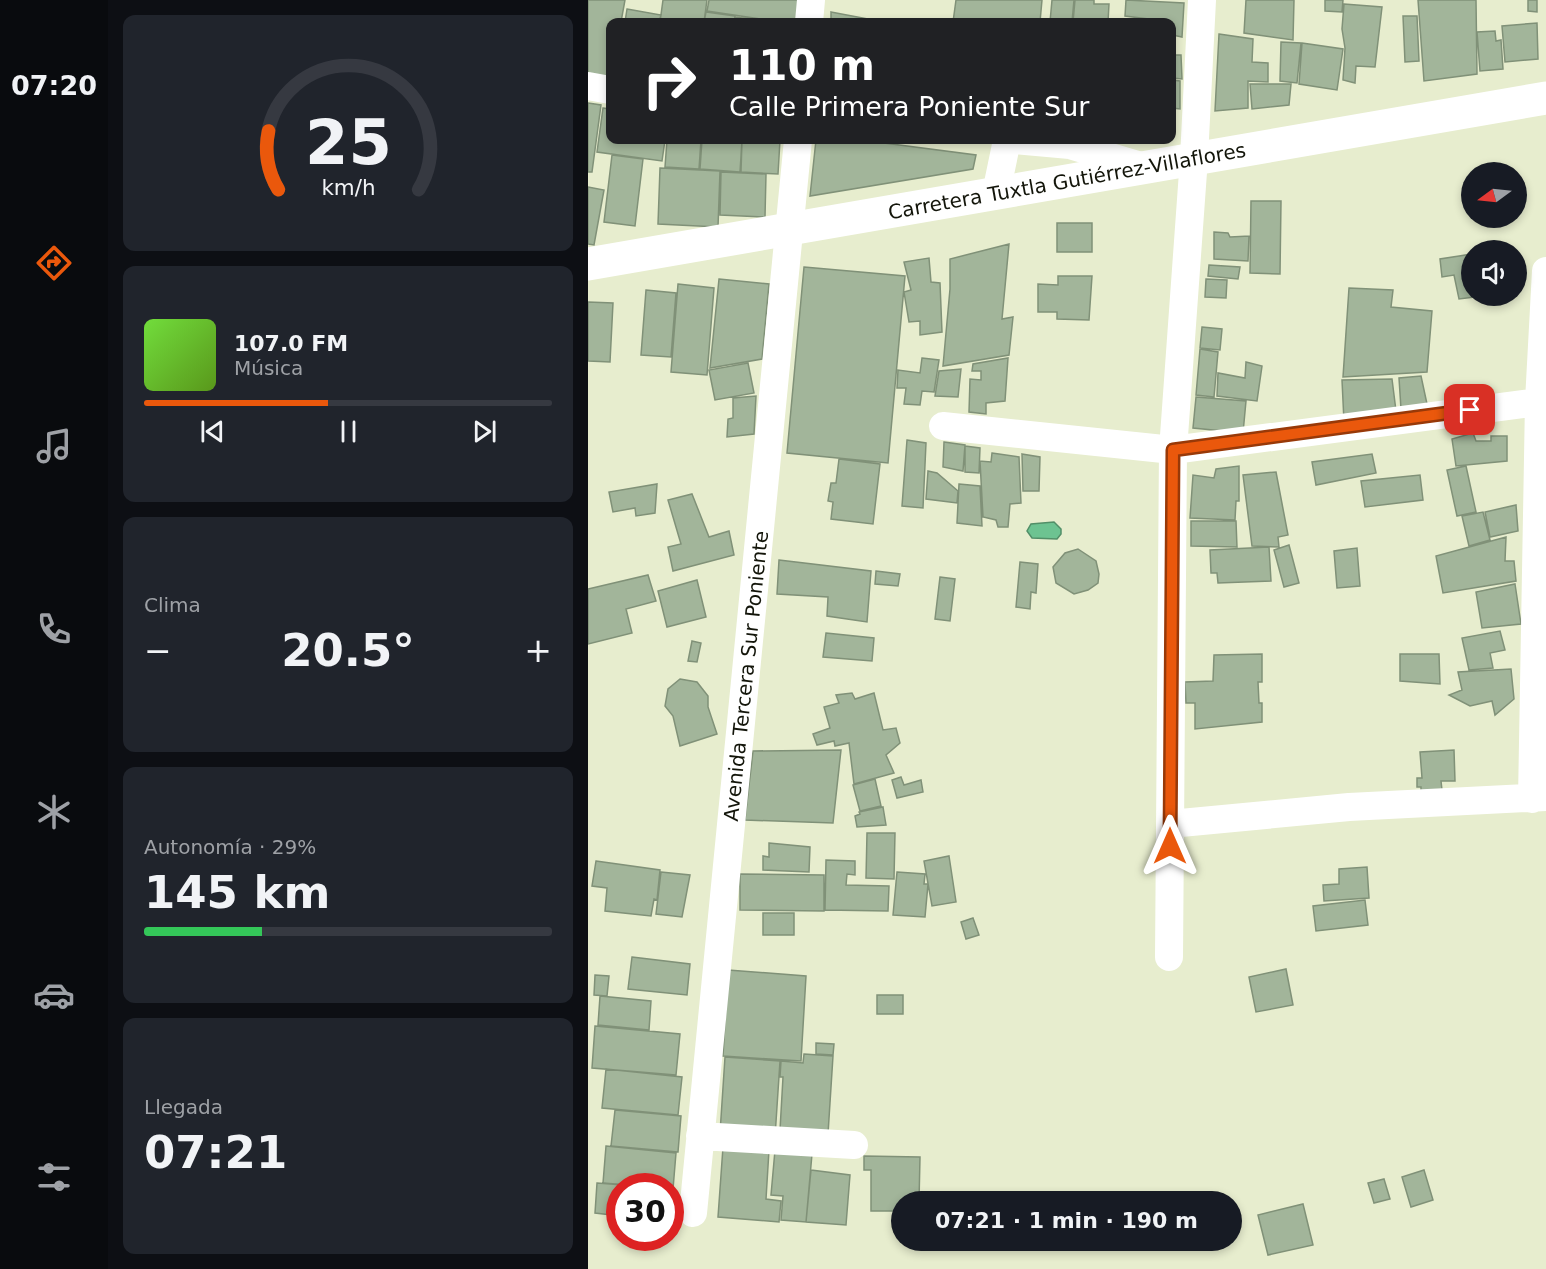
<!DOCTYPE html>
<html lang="es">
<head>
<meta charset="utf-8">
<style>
	:root { --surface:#171b24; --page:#20242c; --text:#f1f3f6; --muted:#9ea1a6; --line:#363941; --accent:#ea580c }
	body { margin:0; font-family:"DejaVu Sans",sans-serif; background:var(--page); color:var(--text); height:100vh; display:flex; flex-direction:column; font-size:22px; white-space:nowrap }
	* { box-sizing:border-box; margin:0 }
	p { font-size:20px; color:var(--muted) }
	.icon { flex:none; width:33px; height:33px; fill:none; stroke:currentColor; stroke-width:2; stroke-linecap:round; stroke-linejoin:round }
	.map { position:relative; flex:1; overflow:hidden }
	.panel { display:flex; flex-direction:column; gap:15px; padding:15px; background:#0d0f14; width:480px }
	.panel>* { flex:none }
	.guide { position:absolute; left:18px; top:18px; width:570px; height:126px; border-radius:12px; box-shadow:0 3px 9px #0003; background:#202124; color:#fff; overflow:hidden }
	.needle { width:39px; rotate:255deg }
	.buttons { position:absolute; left:873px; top:162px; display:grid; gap:12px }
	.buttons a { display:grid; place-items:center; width:66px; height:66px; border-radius:50%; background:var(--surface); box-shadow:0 3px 9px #0003; font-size:30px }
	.speed { position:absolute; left:18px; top:1173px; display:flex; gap:12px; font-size:30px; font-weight:700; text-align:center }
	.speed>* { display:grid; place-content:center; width:78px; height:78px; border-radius:50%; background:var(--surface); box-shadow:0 3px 9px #0003; line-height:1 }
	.speed .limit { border:9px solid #d22; background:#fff; color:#111 }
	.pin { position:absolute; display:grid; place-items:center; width:51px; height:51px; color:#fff; margin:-26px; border-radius:12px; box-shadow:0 3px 9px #0006 }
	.me { position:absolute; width:66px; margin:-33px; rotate:0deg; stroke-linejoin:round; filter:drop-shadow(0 0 4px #0008) }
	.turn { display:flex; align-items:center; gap:21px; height:126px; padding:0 24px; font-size:27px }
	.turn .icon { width:78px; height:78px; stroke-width:2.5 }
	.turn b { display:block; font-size:42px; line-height:51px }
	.big { font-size:45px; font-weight:700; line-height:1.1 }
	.panel .widget { flex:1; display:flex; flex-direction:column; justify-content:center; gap:9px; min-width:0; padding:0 21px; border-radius:12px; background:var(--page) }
	.panel .dial { align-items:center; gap:0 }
	.dial svg { height:156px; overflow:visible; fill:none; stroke:var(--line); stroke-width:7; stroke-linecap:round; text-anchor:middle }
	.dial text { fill:var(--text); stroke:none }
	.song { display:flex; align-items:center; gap:18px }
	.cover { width:72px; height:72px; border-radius:9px; background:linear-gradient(135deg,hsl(100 70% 55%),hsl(90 70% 35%)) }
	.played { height:6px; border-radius:3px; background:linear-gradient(90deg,var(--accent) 45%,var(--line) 45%) }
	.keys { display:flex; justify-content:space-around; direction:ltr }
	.heat { display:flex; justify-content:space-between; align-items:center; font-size:33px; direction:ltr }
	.charge { height:9px; border-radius:4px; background:linear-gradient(90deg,#34c759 29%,var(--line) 0) }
	.trip { position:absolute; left:303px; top:1191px; width:351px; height:60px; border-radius:30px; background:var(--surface); box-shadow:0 3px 9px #0003; font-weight:700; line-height:60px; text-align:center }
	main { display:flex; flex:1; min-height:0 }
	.tab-bar { display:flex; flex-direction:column; width:108px; justify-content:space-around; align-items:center; background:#090b0e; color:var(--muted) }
	.tab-bar .icon { width:42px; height:42px }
	.tab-bar .active { color:var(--accent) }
	.tab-bar b { font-size:27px; color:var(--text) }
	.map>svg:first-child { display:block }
	.water { fill:#6dc391; stroke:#528f68; stroke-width:1.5 }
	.building { fill:#a2b59a; stroke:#809178; stroke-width:1.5 }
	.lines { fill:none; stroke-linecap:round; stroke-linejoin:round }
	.minor { stroke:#fff; stroke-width:28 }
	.primary { stroke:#fff; stroke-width:33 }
	.route-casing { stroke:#983908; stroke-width:15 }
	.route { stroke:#ea580c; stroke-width:10 }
	.labels { text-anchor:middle; stroke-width:4.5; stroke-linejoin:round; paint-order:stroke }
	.street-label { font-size:20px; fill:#13150a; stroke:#fff }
</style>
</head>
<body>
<main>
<nav class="tab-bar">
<b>07:20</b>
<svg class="icon active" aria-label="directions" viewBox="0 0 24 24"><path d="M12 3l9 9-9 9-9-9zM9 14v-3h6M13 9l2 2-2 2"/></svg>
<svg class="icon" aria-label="music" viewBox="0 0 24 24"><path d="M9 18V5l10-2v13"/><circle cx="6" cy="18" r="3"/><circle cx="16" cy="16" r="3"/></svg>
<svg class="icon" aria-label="phone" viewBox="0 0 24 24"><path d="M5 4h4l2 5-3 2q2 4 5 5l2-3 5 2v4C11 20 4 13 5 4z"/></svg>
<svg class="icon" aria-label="climate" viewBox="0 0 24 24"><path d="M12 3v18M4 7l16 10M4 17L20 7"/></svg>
<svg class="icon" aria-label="car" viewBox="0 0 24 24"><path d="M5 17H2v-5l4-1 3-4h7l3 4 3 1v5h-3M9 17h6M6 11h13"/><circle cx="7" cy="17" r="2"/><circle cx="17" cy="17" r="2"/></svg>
<svg class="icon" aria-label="filters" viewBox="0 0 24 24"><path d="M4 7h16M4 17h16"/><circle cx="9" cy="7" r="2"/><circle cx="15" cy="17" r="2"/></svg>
</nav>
<section class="panel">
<div class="widget dial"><svg viewBox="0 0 100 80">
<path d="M14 69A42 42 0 1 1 86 69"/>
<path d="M14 69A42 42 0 0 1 9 39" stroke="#ea580c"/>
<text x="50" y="56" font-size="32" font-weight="700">25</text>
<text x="50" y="72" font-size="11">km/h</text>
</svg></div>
<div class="widget">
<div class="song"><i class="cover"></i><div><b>107.0 FM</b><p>Música</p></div></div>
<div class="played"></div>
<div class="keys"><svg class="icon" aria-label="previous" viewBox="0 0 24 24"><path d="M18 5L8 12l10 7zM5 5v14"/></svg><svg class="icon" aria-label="pause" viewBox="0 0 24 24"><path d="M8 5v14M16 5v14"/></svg><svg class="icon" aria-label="next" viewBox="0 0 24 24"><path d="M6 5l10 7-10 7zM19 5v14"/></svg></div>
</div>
<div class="widget"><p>Clima</p>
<div class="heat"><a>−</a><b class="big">20.5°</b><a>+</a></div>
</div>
<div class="widget"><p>Autonomía · 29%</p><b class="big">145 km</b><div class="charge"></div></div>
<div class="widget"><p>Llegada</p><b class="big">07:21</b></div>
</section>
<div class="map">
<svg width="958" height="1269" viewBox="0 0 958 1269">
	<rect width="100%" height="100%" fill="#e7edce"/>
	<path class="water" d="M466,522L473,529V534L469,539L444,538L439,531L443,524Z"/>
	<path class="building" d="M0,0H37L33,22H22V79L0,75Z
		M75,0H119L116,22H72Z
		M121,0H213L210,22H192L119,11Z
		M368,0H454L452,22H365Z
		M464,0H486L484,22H462Z
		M487,0H506V4H521L520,22H485Z
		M538,0L596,3L594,37L584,35V22L537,16Z
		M658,0H706L705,40L656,33Z
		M737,0H755L754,12L737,11Z
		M830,0H888L889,74L836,81Z
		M940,0H949V12L940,11Z
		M756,4L794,7L787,67L768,66L767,83L755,80L757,48L754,29Z
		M39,9L73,15L71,22H37Z
		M118,12L147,16L146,22H116Z
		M243,12L291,21V22H243Z
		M815,16H829L831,61L817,62Z
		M147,17L185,22H146Z
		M949,23L950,59L917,62L914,26Z
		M907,31L908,41L913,40L915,69L892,71L889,32Z
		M631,34L665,39L664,62L680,63V82L660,81V108L627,111Z
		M693,42L713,43L709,83L692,81Z
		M714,43L755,49L749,90L711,84Z
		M584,55H593L594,79L584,78Z
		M584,80L592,81V109L584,108Z
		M662,84H703L701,105L664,109Z
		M0,103L13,105L4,172H0Z
		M15,108L22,109V140H77L74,161L9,152Z
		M79,140H113L111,169L77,167Z
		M114,140H154L152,172L112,169Z
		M154,140H192L190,174L153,172Z
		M228,140H273L388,155L385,169L222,196Z
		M24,155L55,159L47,226L16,222Z
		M72,168L132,171L130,227L70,224Z
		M133,172L178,174L177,217L132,215Z
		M0,187L16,190L6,245L0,244Z
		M663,201H693L692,274L662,273Z
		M469,223H504V252H469Z
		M626,232L640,233L642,237L661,236L660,261L626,259Z
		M421,244L414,319L425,317L421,355L355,366L362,289V259Z
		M884,254V296H895L871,299L866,275L854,277L852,259Z
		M341,258L343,282L352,283L354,332L332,335V321L321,322L316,292L323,290L316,262Z
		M621,265L652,267L650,279L620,276Z
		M216,267L317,276L300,463L199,453Z
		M470,276H504L501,320L469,319V312H450V284L470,285Z
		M131,279L181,284L174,359L122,368Z
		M618,279L639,280L638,298L617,297Z
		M90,284L126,288L119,375L83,372Z
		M761,288L805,290L803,307L844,311L839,372L755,377Z
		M58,290L88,293L83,357L53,355Z
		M0,302L25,303L22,362L0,361Z
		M614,327L634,329L632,350L612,348Z
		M612,349L630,352L626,397L608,395Z
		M334,358L351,360L346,392L334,391L332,405L316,404L318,388H309L310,370L332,373Z
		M420,358L417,401L398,403V414L381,412L382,379L393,380V371H384L385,364Z
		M658,362L674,366L669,401L629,396L630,373L657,378Z
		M160,363L166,393L127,400L121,370Z
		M373,369L370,397L347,396L351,371Z
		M833,376L839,404L813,409L811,378Z
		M804,379L808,411L756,422L754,380Z
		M168,396L166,434L139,437L140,419L145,418V398Z
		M608,397L658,401L655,433L605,428Z
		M885,433L888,441H903V436H919V461L868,466L864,439Z
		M319,440L338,443L335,508L314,506Z
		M356,442L377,445L375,471L355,467Z
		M377,446L392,448L391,473L377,472Z
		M404,453L431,457L433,503L422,504L420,527H410L408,520L395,517L392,461L403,462Z
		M434,454L452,457L451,491H435Z
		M784,454L788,473L728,485L724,462Z
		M251,459L292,464L285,524L243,519L245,502L240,501L243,483H248Z
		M651,466V501H648L647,520L602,518L605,475L626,478L628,469Z
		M878,466L888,512L869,516L859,470Z
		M340,471L349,473L370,491L369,503L338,499Z
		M688,472L700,535L690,537L691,547L664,546L655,475Z
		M832,475L835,500L777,507L773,481Z
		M69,484L67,513L48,516L47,508L25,512L21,492Z
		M371,484L392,486L394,526L369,523Z
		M104,494L121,537L141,531L146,555L85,571L80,547L93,544L80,500Z
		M928,505L930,531L902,537L897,512Z
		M895,512L902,540L881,546L874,516Z
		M603,521H648L649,547L603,546Z
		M918,537L917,561H926L928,581L855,593L848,556Z
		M701,545L711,583L696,587L686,550Z
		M681,547L683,581L630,583L629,573H623L622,550Z
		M769,548L772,586L749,588L746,551Z
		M490,549L508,561L511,574L510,583L500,590L486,594L468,583L465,567L477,553Z
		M191,560L283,571L279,622L239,616L240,597L189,594Z
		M432,562L450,564L448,593L443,592L442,609L428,607Z
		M288,571L312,574L310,586L287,584Z
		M60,575L68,601L38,609L44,633L0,644V589Z
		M352,577L367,579L362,621L347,619Z
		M109,580L118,617L79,627L70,591Z
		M927,584L933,624L894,628L888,592Z
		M912,631L917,650L902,653L905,668L881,670L874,638Z
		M238,633L286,638L284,661L235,657Z
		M104,641L113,643L109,662L100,661Z
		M674,654V682H670L671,703H674V722L607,729V703H598L597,682L625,681L626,655Z
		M812,654H851L852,684L812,681Z
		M923,669L926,699L907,715L904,701L882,706L861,695L874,690L870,672Z
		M92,679L109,682L120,696V707L129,734L92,746L85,716L77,706L80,689Z
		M264,693L267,699L286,693L295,730L308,728L312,743L298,755L306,773L266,784L261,743L247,746L246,741L229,745L225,734L242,728L236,707L251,703L248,695Z
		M253,750L245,823L157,820L165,751Z
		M866,750L867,781H853L854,790L833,792V787H829V778H834L832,752Z
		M313,777L316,785L333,780L335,792L309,798L304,780Z
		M287,779L293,806L272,811L265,785Z
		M295,807L298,825L269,827L267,816L272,814L271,812Z
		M279,833H307L306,879L278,878Z
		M181,843L222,847L221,872L175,870V856L181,857Z
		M361,856L368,902L344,906L336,861Z
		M238,860L267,861V875L259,874L258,885L301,886L300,911L237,910Z
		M8,861L72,870L69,900L66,899L63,916L17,911L19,888L4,886Z
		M779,867L781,898L736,901L735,885L751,884V869Z
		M73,872L102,875L94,917L68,914Z
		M309,872L337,874L336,884H340L337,917L305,915Z
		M152,874L236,875V911L152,910Z
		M777,900L780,925L728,931L725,906Z
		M175,913H206V935H175Z
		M385,918L391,935L378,939L373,922Z
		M44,957L102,964L99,995L40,989Z
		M698,969L705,1005L668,1012L661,977Z
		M140,970L218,976L213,1061L135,1056Z
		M7,975L21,976L19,996L6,995Z
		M289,995H315V1014H289Z
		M12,996L63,1001L61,1030L10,1025Z
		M7,1026L92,1034L88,1075L4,1068Z
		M228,1043L246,1044L245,1055L228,1054Z
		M216,1054L245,1056L240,1134L192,1130L195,1077H192L193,1061L215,1063Z
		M137,1057L192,1061L187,1137L132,1133Z
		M18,1069L94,1077L90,1115L14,1108Z
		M27,1110L93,1116L90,1152L23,1146Z
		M18,1146L88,1153L85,1189H82V1186H54L15,1183Z
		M135,1147L181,1150L178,1199L193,1201L191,1222L130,1217Z
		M187,1150L224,1154L218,1222L193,1220L195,1196L183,1195Z
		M276,1156L332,1157L331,1202H314V1211H283V1170H276Z
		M223,1170L262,1175L258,1225L218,1222Z
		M836,1170L845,1200L823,1207L814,1177Z
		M796,1179L802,1199L786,1203L780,1183Z
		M9,1183L48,1186H32V1216L7,1213Z
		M715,1204L725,1245L680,1255L670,1215Z"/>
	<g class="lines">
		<path class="minor" d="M221,22L223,0
			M0,86L22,90
			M426,140L482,145L556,167
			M408,193L419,140
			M355,426L585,450L958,401
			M944,799L951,401L958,271
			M582,824L761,807L958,797
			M581,957L585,450L606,158L614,0
			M112,1136L266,1145
			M105,1213L210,140"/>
		<path class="primary" d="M0,264L958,98"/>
	</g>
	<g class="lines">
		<g class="route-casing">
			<path id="route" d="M582,846L585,450L882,410"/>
		</g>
		<use href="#route" class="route"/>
	</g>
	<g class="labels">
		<g class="street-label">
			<text transform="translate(479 181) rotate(-10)" y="7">Carretera Tuxtla Gutiérrez-Villaflores</text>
			<text transform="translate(158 676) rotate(-84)" y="7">Avenida Tercera Sur Poniente</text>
		</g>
	</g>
</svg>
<div class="buttons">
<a><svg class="needle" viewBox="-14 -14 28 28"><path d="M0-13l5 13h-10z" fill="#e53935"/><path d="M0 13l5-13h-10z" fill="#9ea1a6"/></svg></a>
<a><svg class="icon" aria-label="sound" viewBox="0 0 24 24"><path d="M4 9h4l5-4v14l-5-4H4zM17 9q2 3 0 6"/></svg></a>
</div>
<div class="speed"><div class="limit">30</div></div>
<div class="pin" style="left:882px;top:410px;background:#d93025"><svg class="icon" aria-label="arrive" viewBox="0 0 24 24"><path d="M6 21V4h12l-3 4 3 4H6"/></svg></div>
<svg class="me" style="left:582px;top:846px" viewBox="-20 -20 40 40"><path d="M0-17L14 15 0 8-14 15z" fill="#ea580c" stroke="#fff" stroke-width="4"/></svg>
<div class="trip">07:21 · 1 min · 190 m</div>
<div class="guide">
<div class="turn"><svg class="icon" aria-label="right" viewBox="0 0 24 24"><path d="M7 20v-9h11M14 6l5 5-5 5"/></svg><div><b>110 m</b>Calle Primera Poniente Sur</div></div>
</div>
</div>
</main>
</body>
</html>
